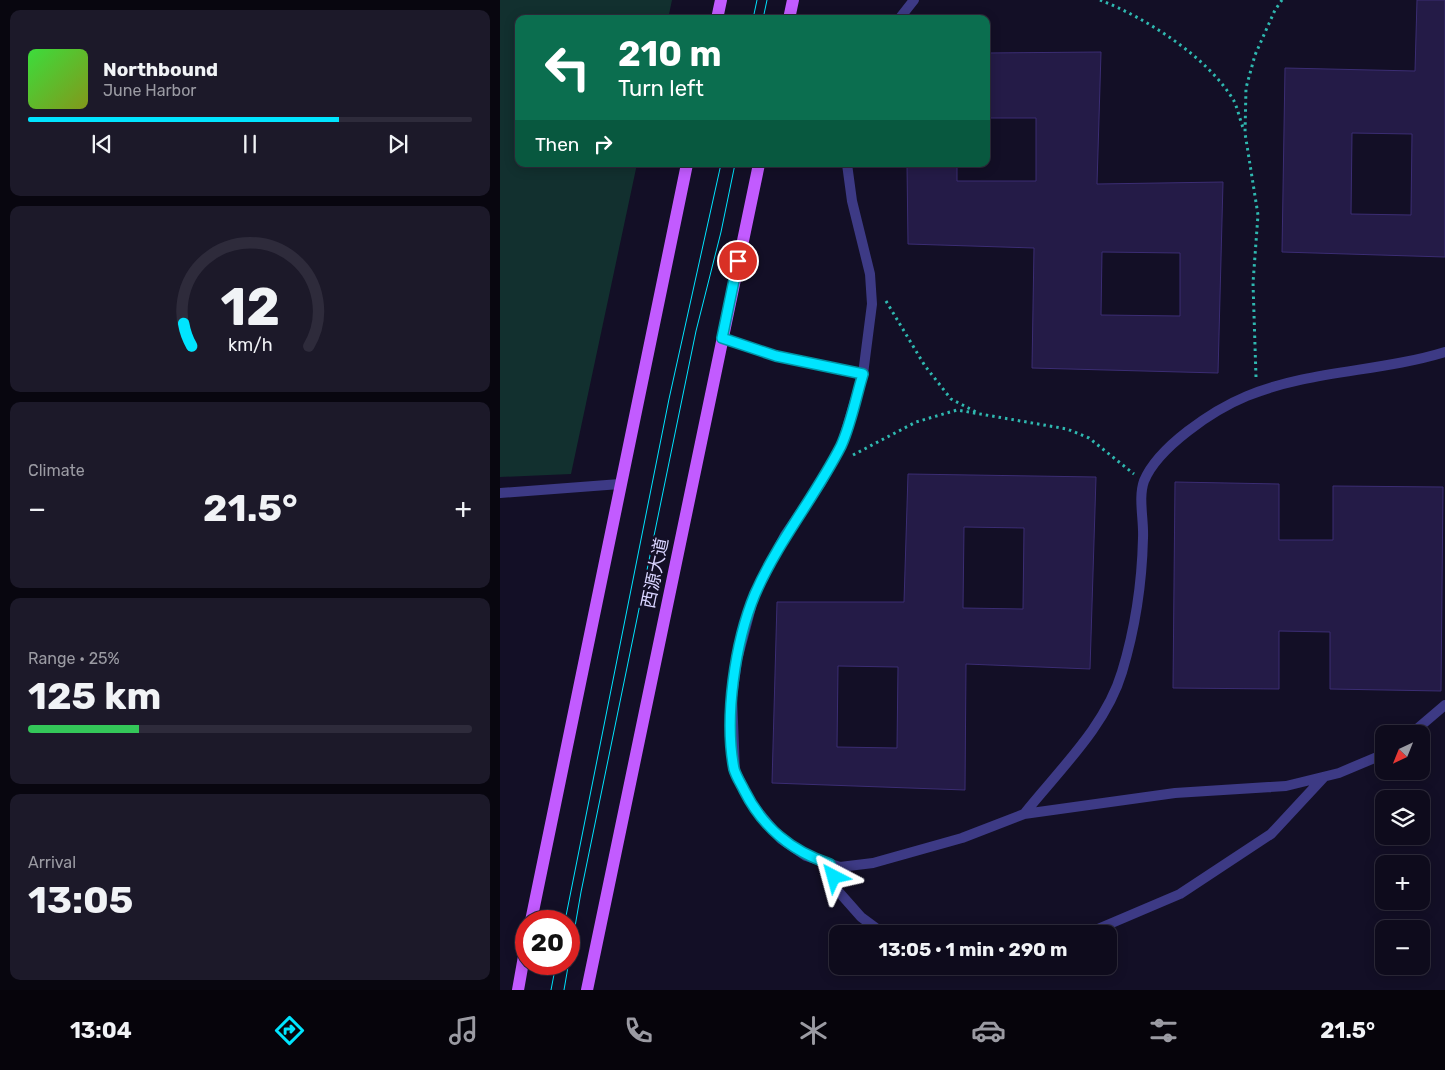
<!DOCTYPE html>
<html lang="en">
<head>
<meta charset="utf-8">
<style>
	:root { --surface:#0e0b1c; --page:#1c1929; --text:#f1f3f6; --muted:#9b9ba3; --line:#2e2b3b; --accent:#00e5ff }
	body { margin:0; font-family:Rubik,"Noto Sans SC",sans-serif; background:var(--page); color:var(--text); height:100vh; display:flex; flex-direction:column; font-size:19px; white-space:nowrap }
	* { box-sizing:border-box; margin:0 }
	p { font-size:16px; color:var(--muted) }
	.icon { flex:none; width:28px; height:28px; fill:none; stroke:currentColor; stroke-width:2; stroke-linecap:round; stroke-linejoin:round }
	.map { position:relative; flex:1; overflow:hidden }
	.drawer { display:flex; flex-direction:column; gap:10px; padding:10px; background:#08060f; width:500px }
	.drawer>* { flex:none }
	.top-card { position:absolute; left:15px; top:15px; width:475px; height:152px; border-radius:10px; box-shadow:0 2px 12px #0003,0 0 0 1px var(--line); background:#0b6e4f; color:#fff; overflow:hidden }
	.needle { width:32px; rotate:223deg }
	.buttons { position:absolute; left:875px; top:725px; display:grid; gap:10px }
	.buttons a { display:grid; place-items:center; width:55px; height:55px; border-radius:10px; background:var(--surface); box-shadow:0 2px 12px #0003,0 0 0 1px var(--line); font-size:25px }
	.speed { position:absolute; left:15px; top:910px; display:flex; gap:10px; font-size:25px; font-weight:700; text-align:center }
	.speed>* { display:grid; place-content:center; width:65px; height:65px; border-radius:50%; background:var(--surface); box-shadow:0 2px 12px #0003,0 0 0 1px var(--line); line-height:1 }
	.speed .limit { border:8px solid #d22; background:#fff; color:#111 }
	.pin { position:absolute; display:grid; place-items:center; width:42px; height:42px; color:#fff; margin:-21px; border:2px solid #fff; border-radius:50%; box-shadow:0 1px 5px #0007 }
	.me { position:absolute; width:55px; margin:-28px; rotate:321deg; stroke-linejoin:round; filter:drop-shadow(0 0 4px #0008) }
	.turn { display:flex; align-items:center; gap:18px; height:105px; padding:0 20px; font-size:22px }
	.turn .icon { width:65px; height:65px; stroke-width:2.5 }
	.turn b { display:block; font-size:35px; line-height:42px }
	.then { display:flex; align-items:center; height:48px; padding:0 20px; background:#0003; gap:10px; font-size:19px }
	.big { font-size:38px; font-weight:700; line-height:1.1 }
	.drawer .card { flex:1; display:flex; flex-direction:column; justify-content:center; gap:8px; min-width:0; padding:0 18px; border-radius:10px; background:var(--page) }
	.drawer .dial { align-items:center; gap:0 }
	.dial svg { height:130px; overflow:visible; fill:none; stroke:var(--line); stroke-width:7; stroke-linecap:round; text-anchor:middle }
	.dial text { fill:var(--text); stroke:none }
	.song { display:flex; align-items:center; gap:15px }
	.cover { width:60px; height:60px; border-radius:8px; background:linear-gradient(135deg,hsl(120 70% 55%),hsl(70 70% 35%)) }
	.played { height:5px; border-radius:2px; background:linear-gradient(90deg,var(--accent) 70%,var(--line) 70%) }
	.keys { display:flex; justify-content:space-around; direction:ltr }
	.heat { display:flex; justify-content:space-between; align-items:center; font-size:28px; direction:ltr }
	.charge { height:8px; border-radius:4px; background:linear-gradient(90deg,#34c759 25%,var(--line) 0) }
	.trip { position:absolute; left:329px; top:925px; width:288px; height:50px; border-radius:10px; background:var(--surface); box-shadow:0 2px 12px #0003,0 0 0 1px var(--line); font-weight:700; line-height:50px; text-align:center }
	.menu { display:flex; height:80px; justify-content:space-around; align-items:center; background:#06040b; color:var(--muted) }
	.menu .icon { width:35px; height:35px }
	.menu .on { color:var(--accent) }
	.menu b { font-size:22px; color:var(--text) }
	main { display:flex; flex:1; min-height:0 }
	.map>svg:first-child { display:block }
	.green { fill:#12302f }
	.building { fill:#241b47; stroke:#3b2d73; fill-rule:evenodd }
	.lines { fill:none; stroke-linecap:round; stroke-linejoin:round }
	.path { stroke:#2fb8b0; stroke-width:3; stroke-dasharray:2.5 4; stroke-linecap:butt }
	.lane { stroke:#3d3a85; stroke-width:10 }
	.primary { stroke:#c25bff; stroke-width:12 }
	.tram { stroke:#00e5ff; stroke-width:1 }
	.route-casing { stroke:#0095a6; stroke-width:12 }
	.route { stroke:#00e5ff; stroke-width:9 }
	.labels { text-anchor:middle; stroke-width:5; stroke-linejoin:round; paint-order:stroke }
	.street-label { font-size:18px; fill:#d9d4ff; stroke:#130f26 }
</style>
</head>
<body>
<main>
<section class="drawer">
<div class="card">
<div class="song"><i class="cover"></i><div><b>Northbound</b><p>June Harbor</p></div></div>
<div class="played"></div>
<div class="keys"><svg class="icon" aria-label="previous" viewBox="0 0 24 24"><path d="M18 5L8 12l10 7zM5 5v14"/></svg><svg class="icon" aria-label="pause" viewBox="0 0 24 24"><path d="M8 5v14M16 5v14"/></svg><svg class="icon" aria-label="next" viewBox="0 0 24 24"><path d="M6 5l10 7-10 7zM19 5v14"/></svg></div>
</div>
<div class="card dial"><svg viewBox="0 0 100 80">
<path d="M14 69A42 42 0 1 1 86 69"/>
<path d="M14 69A42 42 0 0 1 9 55" stroke="#00e5ff"/>
<text x="50" y="56" font-size="32" font-weight="700">12</text>
<text x="50" y="72" font-size="11">km/h</text>
</svg></div>
<div class="card"><p>Climate</p>
<div class="heat"><a>−</a><b class="big">21.5°</b><a>+</a></div>
</div>
<div class="card"><p>Range · 25%</p><b class="big">125 km</b><div class="charge"></div></div>
<div class="card"><p>Arrival</p><b class="big">13:05</b></div>
</section>
<div class="map">
<svg width="945" height="990" viewBox="0 0 945 990">
	<rect width="100%" height="100%" fill="#130f26"/>
	<path class="green" d="M0,0H172L168,19H19V164H137L71,474L0,477Z"/>
	<path class="building" d="M917,0H945V257L782,252L785,68L915,71ZM852,133L912,134L911,215L851,214Z
		M601,52L597,184L723,182L718,373L532,368L534,248L408,244L407,164H457V181H536V118H486V53ZM602,252L680,253V316L601,315Z
		M408,474L596,477L590,669L466,664L465,790L272,783L277,602H404ZM464,527L524,528L523,609L463,608ZM338,666L398,667L397,748L337,747Z
		M675,482L779,484V540H833V486L943,487L941,691L830,689V632L779,631V689L673,688Z"/>
	<g class="lines">
		<path class="path" d="M600,0C646,18 708,57 734,101C738,109 740,121 744,130
			M386,301L425,366L451,399L476,412
			M756,377L753,283L758,215L745,133L746,88L755,55L775,10L782,0
			M353,455L416,422L457,410L567,429L589,438L634,474"/>
		<path class="lane" d="M399,19L414,0
			M347,164L352,201L370,274L372,304L363,374L342,444L321,483L285,535L254,596L237,660L232,697L235,771L251,803L281,839L306,856L340,867L373,863L462,838L524,814L675,793L786,786L839,773L884,754
			M222,338L276,356L363,374
			M0,493L120,484
			M911,734L945,705
			M524,814C559,770 606,726 622,672C635,629 642,582 643,538C644,520 638,498 644,481C658,447 713,410 747,396C810,370 880,372 945,352
			M330,864L338,891L361,917L384,934
			M586,934L680,894L771,834L824,777"/>
		<path class="primary" d="M217,19L221,0
			M289,19L293,0
			M31,921L187,164
			M18,990L26,945
			M87,990L259,164"/>
		<path class="tram" d="M253,19L257,0
			M263,19L267,0
			M65,921L169,399L221,164
			M51,990L56,964
			M64,990L81,892L196,331L221,232L235,164"/>
	</g>
	<g class="lines">
		<g class="route-casing">
			<path id="route" d="M238,261L222,338L276,356L363,374C356,397 351,424 341,446C315,497 278,541 255,594C235,642 224,718 234,769C236,776 241,784 244,790C263,828 291,851 330,864L334,877"/>
		</g>
		<use href="#route" class="route"/>
	</g>
	<g class="labels">
		<g class="street-label">
			<text transform="translate(155 573) rotate(-78)" y="6">西源大道</text>
		</g>
	</g>
</svg>
<div class="buttons">
<a><svg class="needle" viewBox="-14 -14 28 28"><path d="M0-13l5 13h-10z" fill="#e53935"/><path d="M0 13l5-13h-10z" fill="#9b9ba3"/></svg></a>
<a><svg class="icon" aria-label="layers" viewBox="0 0 24 24"><path d="M12 4l9 5-9 5-9-5zM3 14l9 5 9-5"/></svg></a>
<a>+</a>
<a>−</a>
</div>
<div class="speed"><div class="limit">20</div></div>
<div class="pin" style="left:238px;top:261px;background:#d93025"><svg class="icon" aria-label="arrive" viewBox="0 0 24 24"><path d="M6 21V4h12l-3 4 3 4H6"/></svg></div>
<svg class="me" style="left:334px;top:877px" viewBox="-20 -20 40 40"><path d="M0-17L14 15 0 8-14 15z" fill="#00e5ff" stroke="#fff" stroke-width="4"/></svg>
<div class="trip">13:05 · 1 min · 290 m</div>
<div class="top-card">
<div class="turn"><svg class="icon" aria-label="left" viewBox="0 0 24 24"><path d="M17 20v-9H6M10 6l-5 5 5 5"/></svg><div><b>210 m</b>Turn left</div></div>
<div class="then">Then<svg class="icon" aria-label="right" viewBox="0 0 24 24"><path d="M7 20v-9h11M14 6l5 5-5 5"/></svg></div>
</div>
</div>
</main>
<nav class="menu">
<b>13:04</b>
<svg class="icon on" aria-label="directions" viewBox="0 0 24 24"><path d="M12 3l9 9-9 9-9-9zM9 14v-3h6M13 9l2 2-2 2"/></svg>
<svg class="icon" aria-label="music" viewBox="0 0 24 24"><path d="M9 18V5l10-2v13"/><circle cx="6" cy="18" r="3"/><circle cx="16" cy="16" r="3"/></svg>
<svg class="icon" aria-label="phone" viewBox="0 0 24 24"><path d="M5 4h4l2 5-3 2q2 4 5 5l2-3 5 2v4C11 20 4 13 5 4z"/></svg>
<svg class="icon" aria-label="climate" viewBox="0 0 24 24"><path d="M12 3v18M4 7l16 10M4 17L20 7"/></svg>
<svg class="icon" aria-label="car" viewBox="0 0 24 24"><path d="M5 17H2v-5l4-1 3-4h7l3 4 3 1v5h-3M9 17h6M6 11h13"/><circle cx="7" cy="17" r="2"/><circle cx="17" cy="17" r="2"/></svg>
<svg class="icon" aria-label="filters" viewBox="0 0 24 24"><path d="M4 7h16M4 17h16"/><circle cx="9" cy="7" r="2"/><circle cx="15" cy="17" r="2"/></svg>
<b>21.5°</b>
</nav>
</body>
</html>
